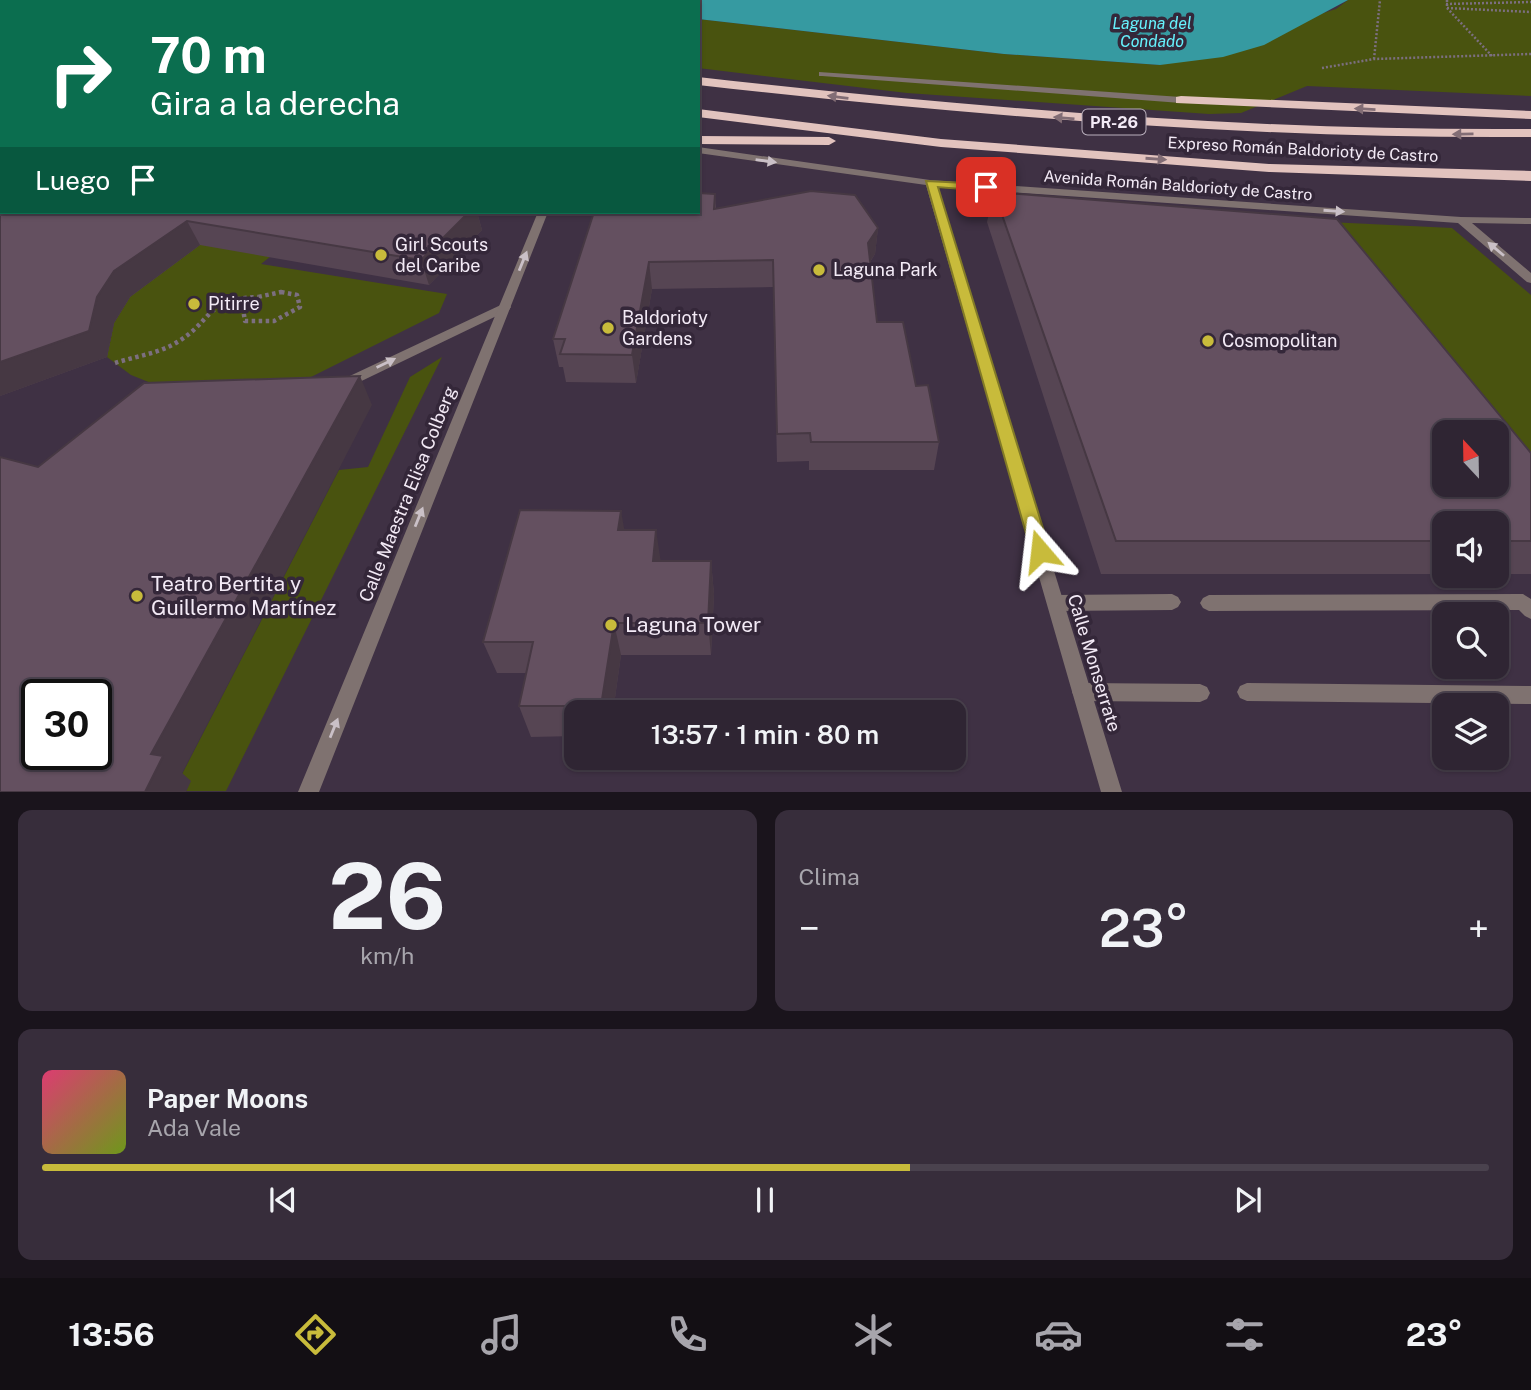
<!DOCTYPE html>
<html lang="es">
<head>
<meta charset="utf-8">
<style>
	:root { --surface:#2f2533; --page:#372d3b; --text:#f1f3f6; --muted:#a7a5ac; --line:#4a424e; --accent:#c8bb3b }
	body { margin:0; font-family:"Public Sans",sans-serif; background:var(--page); color:var(--text); height:100vh; display:flex; flex-direction:column; font-size:26px; white-space:nowrap }
	* { box-sizing:border-box; margin:0 }
	p { font-size:23px; color:var(--muted) }
	.icon { flex:none; width:38px; height:38px; fill:none; stroke:currentColor; stroke-width:2; stroke-linecap:round; stroke-linejoin:round }
	.map { position:relative; height:792px; overflow:hidden }
	.drawer { display:flex; flex-direction:column; gap:18px; padding:18px; background:#1a141c; flex:1 }
	.drawer>* { flex:none }
	.banner { position:absolute; left:0px; top:0px; width:700px; height:214px; box-shadow:0 2px 5px #0004,0 0 0 2px var(--line); background:#0b6e4f; color:#fff; overflow:hidden }
	.needle { width:46px; rotate:338deg }
	.buttons { position:absolute; left:1432px; top:420px; display:grid; gap:14px }
	.buttons a { display:grid; place-items:center; width:77px; height:77px; border-radius:14px; background:var(--surface); box-shadow:0 2px 5px #0004,0 0 0 2px var(--line); font-size:35px }
	.speed { position:absolute; left:21px; top:679px; display:flex; gap:14px; font-size:35px; font-weight:700; text-align:center }
	.speed>* { display:grid; place-content:center; width:91px; height:91px; border-radius:50%; background:var(--surface); box-shadow:0 2px 5px #0004,0 0 0 2px var(--line); line-height:1 }
	.speed .limit { border:4px solid #111; border-radius:10px; background:#fff; color:#111 }
	.pin { position:absolute; display:grid; place-items:center; width:60px; height:60px; color:#fff; margin:-30px; border-radius:14px; box-shadow:0 4px 10px #0006 }
	.me { position:absolute; width:77px; margin:-38px; rotate:343deg; stroke-linejoin:round; filter:drop-shadow(0 0 5px #0008) }
	.turn { display:flex; align-items:center; gap:24px; height:147px; padding:0 35px; font-size:32px }
	.turn .icon { width:91px; height:91px; stroke-width:2.5 }
	.turn b { display:block; font-size:49px; line-height:60px }
	.then { display:flex; align-items:center; height:66px; padding:0 35px; background:#0003; gap:14px; font-size:26px }
	.big { font-size:52px; font-weight:600; line-height:1.1 }
	.drawer .tile { flex:1; display:flex; flex-direction:column; justify-content:center; gap:10px; min-width:0; padding:0 24px; border-radius:14px; background:var(--page) }
	.drawer .dial { align-items:center; gap:0 }
	.dial b { font-size:91px; line-height:1 }
	.song { display:flex; align-items:center; gap:21px }
	.cover { width:84px; height:84px; border-radius:10px; background:linear-gradient(135deg,hsl(340 70% 55%),hsl(80 70% 35%)) }
	.played { height:7px; border-radius:4px; background:linear-gradient(90deg,var(--accent) 60%,var(--line) 60%) }
	.keys { display:flex; justify-content:space-around; direction:ltr }
	.heat { display:flex; justify-content:space-between; align-items:center; font-size:38px; direction:ltr }
	.drawer .tiles { flex:1; display:grid; gap:18px; grid-template-columns:1fr 1fr }
	.tile:last-child { grid-column:span 2 }
	.trip { position:absolute; left:564px; top:700px; width:402px; height:70px; border-radius:14px; background:var(--surface); box-shadow:0 2px 5px #0004,0 0 0 2px var(--line); font-weight:600; line-height:70px; text-align:center }
	.dock { display:flex; height:112px; justify-content:space-around; align-items:center; background:#130f14; color:var(--muted) }
	.dock .icon { width:49px; height:49px }
	.dock .active { color:var(--accent) }
	.dock b { font-size:32px; color:var(--text) }
	.map>svg:first-child { display:block }
	.green { fill:#49530f }
	.water { fill:#369aa1 }
	.lines { fill:none; stroke-linecap:round; stroke-linejoin:round }
	.path-far1 { stroke:#7c6f80; stroke-width:2.5; stroke-dasharray:2 2; stroke-linecap:butt }
	.path { stroke:#7c6f80; stroke-width:4.5; stroke-dasharray:3.5 3.5; stroke-linecap:butt }
	.service { fill:#7f7270; fill-rule:evenodd }
	.minor { fill:#7f7270; fill-rule:evenodd }
	.motorway { fill:#e2c3be; fill-rule:evenodd }
	.wall { fill:#564553 }
	.shaded-wall { fill:#463843 }
	.building { fill:#645060; stroke:#463843; stroke-width:2; fill-rule:evenodd }
	.oneway { fill:#826d75 }
	.oneway2 { fill:#cac0c7 }
	.route { fill:#c8bb3b; stroke:#827a26; stroke-width:2 }
	.poi-dot { fill:#c8bb3b; stroke:#342739; stroke-width:2.5 }
	.labels { text-anchor:middle; stroke-width:7; stroke-linejoin:round; paint-order:stroke }
	.far-water-label { font-size:16px; font-style:italic; fill:#66f1fc; stroke:#342739 }
	.shield { fill:#342739; stroke:#bab0bd; stroke-width:2 }
	.shield-label { font-size:16px; font-weight:bold; fill:#f3eaf6 }
	.far-street-label { font-size:16px; fill:#f3eaf6; stroke:#342739 }
	.poi-label { font-size:18px; fill:#f3eaf6; stroke:#342739; text-anchor:start }
	.street-label { font-size:18px; fill:#f3eaf6; stroke:#342739 }
	.near-poi-label { font-size:21px; fill:#f3eaf6; stroke:#342739; text-anchor:start }
</style>
</head>
<body>
<div class="map">
<svg width="1531" height="792" viewBox="0 0 1531 792">
	<rect width="100%" height="100%" fill="#3f3144"/>
	<path class="green" d="M301,0H559L570,2H310Z
		M1348,0H1531V96L1307,86L1241,113L1209,114L907,93L698,68V19L1004,54L1160,65L1336,9Z
		M326,212L261,264L447,294L439,313L301,382L171,391L131,375L107,357L114,323L130,297L167,250Z
		M1308,221L1452,228L1531,295V496L1496,432Z
		M442,357L226,791H186L179,780L339,470L368,467L410,377Z"/>
	<path class="water" d="M559,0H1348L1264,45L1223,57L1160,65L1004,54L698,19V2Z"/>
	<g class="lines">
		<path class="path-far1" d="M350,0L359,2
			M417,0L426,2
			M1447,0V8L1492,56
			M1446,4L1531,2
			M1447,8L1531,12
			M1374,59L1380,0
			M1322,68L1374,59L1531,54"/>
		<path class="path" d="M281,292L297,295L300,307L274,321H245L243,309L258,297Z
			M115,363C133,357 155,354 172,345C214,323 202,299 258,297"/>
		<path class="service" d="M819,72L1181,97L1185,100L1181,103L822,76H819Z
			M505,303L509,304L511,307L509,310L347,388H337L335,385L337,382Z
			M1172,594L1178,597L1181,602L1178,607L1172,610L1056,611L1050,608L1047,603L1050,598L1056,595Z
			M1523,594L1531,599V619L1525,616L1519,610L1209,611L1203,608L1200,603L1203,598L1209,595Z
			M1082,683L1200,684L1207,687L1210,693L1207,699L1200,702L1082,701L1075,698L1072,692L1075,686Z
			M1247,683L1531,686V704L1247,701L1240,698L1237,692L1240,686Z"/>
		<path class="minor" d="M0,8H2V12H0Z
			M698,147L930,180L1461,217L1531,218V224L1472,223L1531,273V283L1527,282L1458,223L936,187L1122,792H1101L926,185L698,153Z
			M538,212H548L319,792H298Z"/>
		<path class="motorway" d="M102,0H119L120,2H103Z
			M241,0H259L260,2H242Z
			M698,77C976,108 1252,131 1531,129V137C1252,139 976,116 698,85Z
			M1181,96L1531,111V119L1176,103V97Z
			M698,109L941,139L1269,164L1531,171V181L1269,172L941,147L698,117Z
			M698,136L829,137L836,141L829,145L698,144Z"/>
	</g>
	<path class="wall" d="M0,34L2,212H477L482,230L429,285L200,245L130,297L114,323L107,357L0,396Z
		M994,192L1531,453V574H1496V523H1444V574H1101L987,222Z
		M715,194L716,209L878,228L875,254L870,262L877,322L916,386L939,442L934,470H809V461L777,462L773,287L652,289L636,383L566,382L563,367H559L553,339Z
		M624,530L661,561H711L714,594L711,655H621L613,712H576V736L531,737L519,706L526,673H497L483,642Z"/>
	<path class="shaded-wall" d="M453,212H477L482,230L429,285L421,260Z
		M187,221L200,245L130,297L114,323L107,357L0,396V362L97,297L114,271Z
		M878,228L875,254L865,269L868,243Z
		M649,262L652,289L636,383L632,355Z
		M360,376L372,405L182,773L191,781L186,792H145L151,754Z
		M621,511L627,544L618,530Z
		M656,530L661,563L653,561Z
		M711,561L714,594L711,655L708,623Z
		M614,623L621,655L613,712H603L601,706Z"/>
	<path class="building" d="M0,34H2V212H469L421,260L187,221L114,271L97,297L89,331L0,362Z
		M811,191L855,195L878,228L868,243L877,322H903L916,386L928,385L939,442H811L810,433L777,434L773,260L649,262L632,355L560,354L565,339H553L594,212H698V193L715,194L714,209Z
		M994,192L1337,219L1531,453V541H1496V523H1444V541H1116ZM1444,432H1496V485H1444Z
		M360,376L151,754L163,756L145,792H0V457L38,467L144,383ZM37,695H96V754H37Z
		M520,510L621,511L618,530H656L653,561H711L708,623H614L601,706H519L533,642H483Z"/>
	<defs><path id="oneway-solid" d="M-6-.8H1V-3.2L6.5 0L1 3.2V.8H-6Z" transform="scale(1.75)"/></defs>
	<g class="oneway">
		<use href="#oneway-solid" transform="translate(838 97) rotate(-173)"/>
		<use href="#oneway-solid" transform="translate(1365 109) rotate(-177)"/>
		<use href="#oneway-solid" transform="translate(1064 118) rotate(-175)"/>
		<use href="#oneway-solid" transform="translate(1463 134) rotate(179)"/>
		<use href="#oneway-solid" transform="translate(1156 159) rotate(4)"/>
	</g>
	<g class="oneway2">
		<use href="#oneway-solid" transform="translate(766 161) rotate(8)"/>
		<use href="#oneway-solid" transform="translate(1334 211) rotate(4)"/>
		<use href="#oneway-solid" transform="translate(1496 249) rotate(-140)"/>
		<use href="#oneway-solid" transform="translate(523 261) rotate(-68)"/>
		<use href="#oneway-solid" transform="translate(386 363) rotate(-26)"/>
		<use href="#oneway-solid" transform="translate(419 517) rotate(-68)"/>
		<use href="#oneway-solid" transform="translate(334 728) rotate(-68)"/>
	</g>
	<path class="route" d="M926,181L986,184L992,187L986,191L938,187L1050,551L1047,556H1033L1031,551Z"/>
	<g class="poi-dot">
		<circle cx="381" cy="255" r="7"/>
		<circle cx="819" cy="270" r="7"/>
		<circle cx="194" cy="304" r="7"/>
		<circle cx="608" cy="328" r="7"/>
		<circle cx="1208" cy="341" r="7"/>
		<circle cx="137" cy="596" r="7"/>
		<circle cx="611" cy="625" r="7"/>
	</g>
	<g class="labels">
		<g class="far-water-label">
			<text x="1152" y="29">Laguna del<tspan x="1152" dy="18">Condado</tspan></text>
		</g>
		<rect class="shield" x="1082.5" y="109.5" width="63" height="25" rx="5"/>
		<g class="shield-label">
			<text x="1114" y="128">PR-26</text>
		</g>
		<g class="far-street-label">
			<text transform="translate(1303 149) rotate(3)" y="6">Expreso Román Baldorioty de Castro</text>
			<text transform="translate(1178 185) rotate(4)" y="6">Avenida Román Baldorioty de Castro</text>
		</g>
		<g class="poi-label">
			<text x="395" y="251">Girl Scouts<tspan x="395" dy="21">del Caribe</tspan></text>
			<text x="833" y="276">Laguna Park</text>
			<text x="208" y="310">Pitirre</text>
			<text x="622" y="324">Baldorioty<tspan x="622" dy="21">Gardens</tspan></text>
			<text x="1222" y="347">Cosmopolitan</text>
		</g>
		<g class="street-label">
			<text transform="translate(408 494) rotate(-68)" y="6">Calle Maestra Elisa Colberg</text>
			<text transform="translate(1094 663) rotate(73)" y="6">Calle Monserrate</text>
		</g>
		<g class="near-poi-label">
			<text x="151" y="591">Teatro Bertita y<tspan x="151" dy="24">Guillermo Martínez</tspan></text>
			<text x="625" y="632">Laguna Tower</text>
		</g>
	</g>
</svg>
<div class="buttons">
<a><svg class="needle" viewBox="-14 -14 28 28"><path d="M0-13l5 13h-10z" fill="#e53935"/><path d="M0 13l5-13h-10z" fill="#a7a5ac"/></svg></a>
<a><svg class="icon" aria-label="sound" viewBox="0 0 24 24"><path d="M4 9h4l5-4v14l-5-4H4zM17 9q2 3 0 6"/></svg></a>
<a><svg class="icon" aria-label="search" viewBox="0 0 24 24"><circle cx="10" cy="10" r="6"/><path d="M15 15l6 6"/></svg></a>
<a><svg class="icon" aria-label="layers" viewBox="0 0 24 24"><path d="M12 4l9 5-9 5-9-5zM3 14l9 5 9-5"/></svg></a>
</div>
<div class="speed"><div class="limit">30</div></div>
<div class="pin" style="left:986px;top:187px;background:#d93025"><svg class="icon" aria-label="arrive" viewBox="0 0 24 24"><path d="M6 21V4h12l-3 4 3 4H6"/></svg></div>
<svg class="me" style="left:1040px;top:551px" viewBox="-20 -20 40 40"><path d="M0-17L14 15 0 8-14 15z" fill="#c8bb3b" stroke="#fff" stroke-width="4"/></svg>
<div class="trip">13:57 · 1 min · 80 m</div>
<div class="banner">
<div class="turn"><svg class="icon" aria-label="right" viewBox="0 0 24 24"><path d="M7 20v-9h11M14 6l5 5-5 5"/></svg><div><b>70 m</b>Gira a la derecha</div></div>
<div class="then">Luego<svg class="icon" aria-label="arrive" viewBox="0 0 24 24"><path d="M6 21V4h12l-3 4 3 4H6"/></svg></div>
</div>
</div>
<section class="drawer">
<div class="tiles">
<div class="tile dial"><b>26</b><p>km/h</p></div>
<div class="tile"><p>Clima</p>
<div class="heat"><a>−</a><b class="big">23°</b><a>+</a></div>
</div>
<div class="tile">
<div class="song"><i class="cover"></i><div><b>Paper Moons</b><p>Ada Vale</p></div></div>
<div class="played"></div>
<div class="keys"><svg class="icon" aria-label="previous" viewBox="0 0 24 24"><path d="M18 5L8 12l10 7zM5 5v14"/></svg><svg class="icon" aria-label="pause" viewBox="0 0 24 24"><path d="M8 5v14M16 5v14"/></svg><svg class="icon" aria-label="next" viewBox="0 0 24 24"><path d="M6 5l10 7-10 7zM19 5v14"/></svg></div>
</div>
</div>
</section>
<nav class="dock">
<b>13:56</b>
<svg class="icon active" aria-label="directions" viewBox="0 0 24 24"><path d="M12 3l9 9-9 9-9-9zM9 14v-3h6M13 9l2 2-2 2"/></svg>
<svg class="icon" aria-label="music" viewBox="0 0 24 24"><path d="M9 18V5l10-2v13"/><circle cx="6" cy="18" r="3"/><circle cx="16" cy="16" r="3"/></svg>
<svg class="icon" aria-label="phone" viewBox="0 0 24 24"><path d="M5 4h4l2 5-3 2q2 4 5 5l2-3 5 2v4C11 20 4 13 5 4z"/></svg>
<svg class="icon" aria-label="climate" viewBox="0 0 24 24"><path d="M12 3v18M4 7l16 10M4 17L20 7"/></svg>
<svg class="icon" aria-label="car" viewBox="0 0 24 24"><path d="M5 17H2v-5l4-1 3-4h7l3 4 3 1v5h-3M9 17h6M6 11h13"/><circle cx="7" cy="17" r="2"/><circle cx="17" cy="17" r="2"/></svg>
<svg class="icon" aria-label="filters" viewBox="0 0 24 24"><path d="M4 7h16M4 17h16"/><circle cx="9" cy="7" r="2"/><circle cx="15" cy="17" r="2"/></svg>
<b>23°</b>
</nav>
</body>
</html>
